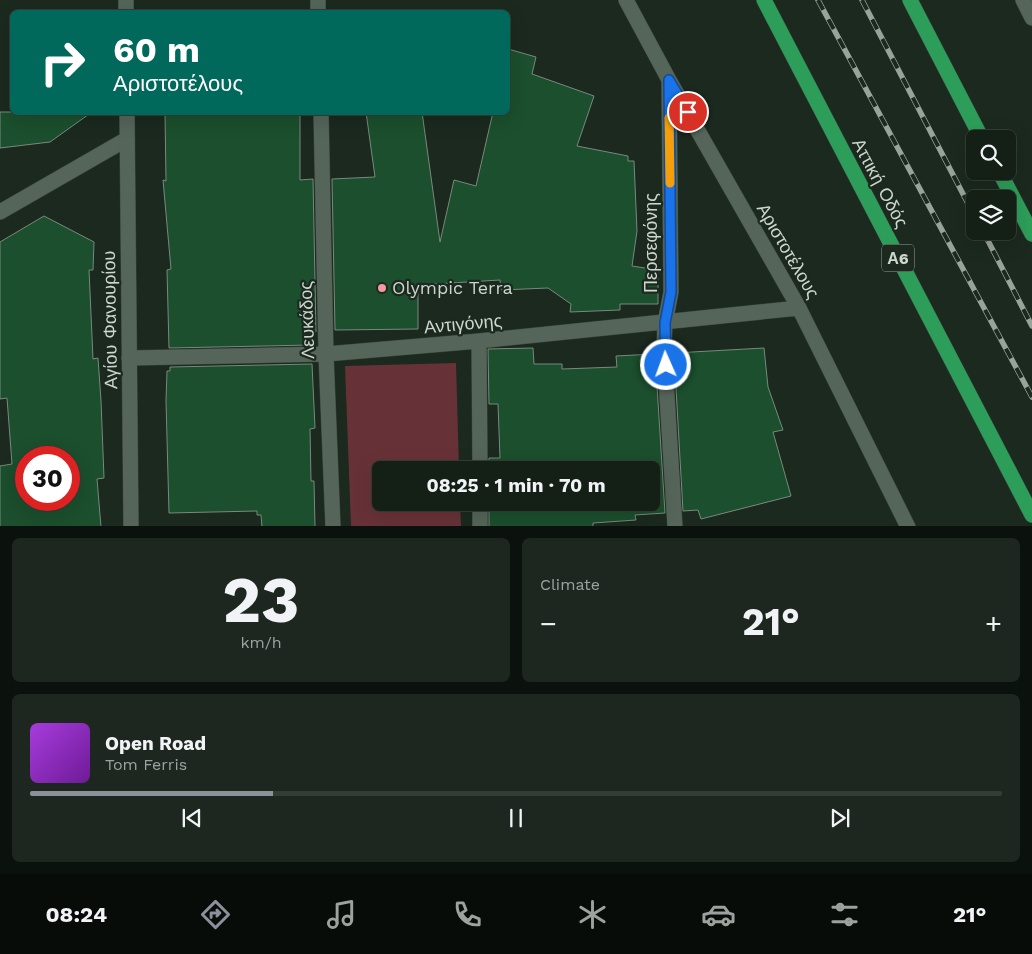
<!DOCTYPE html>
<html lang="en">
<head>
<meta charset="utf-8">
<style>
	:root { --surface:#141f16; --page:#1d271f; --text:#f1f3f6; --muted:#9da2a1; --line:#333d35; --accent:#8c9099 }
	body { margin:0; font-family:"Work Sans",sans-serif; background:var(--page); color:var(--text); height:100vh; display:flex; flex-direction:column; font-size:19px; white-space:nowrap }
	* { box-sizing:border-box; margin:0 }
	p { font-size:16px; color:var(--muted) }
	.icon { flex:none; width:28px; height:28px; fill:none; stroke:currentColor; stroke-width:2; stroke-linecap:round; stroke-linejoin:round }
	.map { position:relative; height:526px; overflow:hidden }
	.sheet { display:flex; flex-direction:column; gap:12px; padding:12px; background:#0b110c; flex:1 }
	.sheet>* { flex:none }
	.hud { position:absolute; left:10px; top:10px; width:500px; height:105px; border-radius:8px; box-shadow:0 5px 20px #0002,0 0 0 1px var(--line); background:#00695c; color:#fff; overflow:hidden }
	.controls { position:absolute; left:966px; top:130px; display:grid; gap:10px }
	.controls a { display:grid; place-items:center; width:50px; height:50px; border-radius:8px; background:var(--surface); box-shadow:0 5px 20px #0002,0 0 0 1px var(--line); font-size:25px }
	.speed { position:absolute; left:15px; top:446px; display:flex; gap:10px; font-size:25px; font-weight:700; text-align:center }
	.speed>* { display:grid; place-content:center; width:65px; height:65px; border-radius:50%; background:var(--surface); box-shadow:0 5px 20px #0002,0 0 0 1px var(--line); line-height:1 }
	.speed .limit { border:8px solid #d22; background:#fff; color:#111 }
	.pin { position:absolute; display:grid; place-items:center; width:42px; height:42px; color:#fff; margin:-21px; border:2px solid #fff; border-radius:50%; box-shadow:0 1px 5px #0007 }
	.me { position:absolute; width:55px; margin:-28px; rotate:358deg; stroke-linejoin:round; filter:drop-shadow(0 0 4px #0008) }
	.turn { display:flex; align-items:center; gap:18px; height:105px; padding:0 20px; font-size:22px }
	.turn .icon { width:65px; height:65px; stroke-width:2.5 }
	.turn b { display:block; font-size:35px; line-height:42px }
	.big { font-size:38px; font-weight:700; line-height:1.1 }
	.sheet .tile { flex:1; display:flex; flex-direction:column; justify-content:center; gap:8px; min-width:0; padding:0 18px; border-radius:8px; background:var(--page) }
	.sheet .dial { align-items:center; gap:0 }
	.dial b { font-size:65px; line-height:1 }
	.song { display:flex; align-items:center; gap:15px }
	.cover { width:60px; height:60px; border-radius:8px; background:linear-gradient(135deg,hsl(280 70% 55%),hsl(280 70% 35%)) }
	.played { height:5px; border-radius:2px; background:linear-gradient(90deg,var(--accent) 25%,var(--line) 25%) }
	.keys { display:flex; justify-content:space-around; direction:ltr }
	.heat { display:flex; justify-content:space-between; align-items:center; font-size:28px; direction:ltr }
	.sheet .tiles { flex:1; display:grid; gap:12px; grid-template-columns:1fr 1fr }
	.tile:last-child { grid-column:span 2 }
	.trip { position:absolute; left:372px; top:461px; width:288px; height:50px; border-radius:8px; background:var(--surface); box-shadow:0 5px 20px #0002,0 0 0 1px var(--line); font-weight:700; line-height:50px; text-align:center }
	.tab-bar { display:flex; height:80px; justify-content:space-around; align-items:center; background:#080c09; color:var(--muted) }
	.tab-bar .icon { width:35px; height:35px }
	.tab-bar .current { color:var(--accent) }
	.tab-bar b { font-size:22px; color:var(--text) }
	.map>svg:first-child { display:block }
	.green { fill:#673237 }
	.building { fill:#1b4f2d; stroke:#798a7d; fill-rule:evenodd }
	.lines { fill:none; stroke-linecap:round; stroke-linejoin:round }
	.minor-casing { stroke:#39443c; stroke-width:16 }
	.tertiary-casing { stroke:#39443c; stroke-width:16 }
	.motorway-casing { stroke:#39443c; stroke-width:16 }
	.minor { stroke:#556559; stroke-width:15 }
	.tertiary { stroke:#556559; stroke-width:15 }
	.motorway { stroke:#2d9e59; stroke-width:15 }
	.rail-casing { stroke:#98a39b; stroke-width:5.5 }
	.rail { stroke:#1b291e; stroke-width:4; stroke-dasharray:11; stroke-linecap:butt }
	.route-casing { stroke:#114b97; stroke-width:12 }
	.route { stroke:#1a73e8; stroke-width:9 }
	.slow { stroke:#f59e0b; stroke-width:9 }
	.poi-dot { fill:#f49aa1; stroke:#1b291e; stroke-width:2 }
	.labels { text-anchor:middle; stroke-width:4.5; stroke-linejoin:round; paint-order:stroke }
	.shield { fill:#1b291e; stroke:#98a29a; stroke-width:1 }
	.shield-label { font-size:16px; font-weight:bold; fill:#cdd6cf }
	.street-label { font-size:18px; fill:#cdd6cf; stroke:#1b291e }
	.poi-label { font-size:18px; fill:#cdd6cf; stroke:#1b291e; text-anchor:start }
</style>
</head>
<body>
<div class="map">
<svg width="1032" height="527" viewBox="0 0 1032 527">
	<rect width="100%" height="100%" fill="#1b291e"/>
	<path class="green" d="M456,363L459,470H381V502L460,503L461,526H351L345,366Z"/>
	<path class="building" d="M508,49L536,57L532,74L594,96L577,146L628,156V161H634L637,231L632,266L658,270V304H620V310L570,312L571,304L548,288L501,290L500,280L418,285V329L335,330L332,179L375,177L366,112H422L440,242L454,180L476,186L493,112H508Z
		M0,112H92L50,142L0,148Z
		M165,112H300V180L313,179L316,332L310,333L311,345L169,348L167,270L171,269L163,180L166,181Z
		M44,216L94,242L93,270H89L93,359L98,358L101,401L104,478L97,479L101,527H0V466L12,464L7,398L0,399V242ZM26,458H69V500H26Z
		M533,348L534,364H562V369L617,367L616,356L655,354L665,513L635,515L636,520L593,523V527H489V502H651V470H489V458H500L498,404H489L488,349Z
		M764,348L768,387L783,430L773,432L791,496L701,519L698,510L683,511L674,353Z
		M312,364L315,428L310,429L311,481H314L315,527H262L261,515H257V511L169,513L166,401L167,371H170V367Z"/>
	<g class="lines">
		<g class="minor-casing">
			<path id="minor" d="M318,0V12
				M626,0L669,80L799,308L908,527
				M669,81L671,292L665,323L664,347L675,527
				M321,112L326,354L333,527
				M0,212L127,139
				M479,341L480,470
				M129,358L326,354L479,341L799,308
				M480,502V527"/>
		</g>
		<g class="tertiary-casing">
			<path id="tertiary" d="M126,0V12
				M1023,0L1032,18
				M127,112L131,527"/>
		</g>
		<g class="motorway-casing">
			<path id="motorway" d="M764,0L1032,515
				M910,0L982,139
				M999,171L1032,234"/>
		</g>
		<use href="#minor" class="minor"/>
		<use href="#tertiary" class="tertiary"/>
		<use href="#motorway" class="motorway"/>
		<g class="rail-casing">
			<path id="rail" d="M818,0L1032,397
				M862,0L975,217
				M983,231L1032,326"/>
		</g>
		<use href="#rail" class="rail"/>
	</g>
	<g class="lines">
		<g class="route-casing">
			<path id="route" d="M666,365L665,323L671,292L669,80L688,112"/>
		</g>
		<use href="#route" class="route"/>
		<path class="slow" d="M669,118L670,183"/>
	</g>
	<circle class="poi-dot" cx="382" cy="288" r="5"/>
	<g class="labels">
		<rect class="shield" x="882" y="244.5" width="32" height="27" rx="4"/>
		<g class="shield-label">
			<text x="898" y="264">Α6</text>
		</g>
		<g class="street-label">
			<text transform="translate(880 183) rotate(62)" y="6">Αττική Οδός</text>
			<text transform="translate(651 243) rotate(-90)" y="6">Περσεφόνης</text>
			<text transform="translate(788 251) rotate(60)" y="6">Αριστοτέλους</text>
			<text transform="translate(110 320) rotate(-91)" y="6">Αγίου Φανουρίου</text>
			<text transform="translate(307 320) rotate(-92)" y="6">Λευκάδος</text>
			<text transform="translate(463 324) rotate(-5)" y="6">Αντιγόνης</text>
		</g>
		<g class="poi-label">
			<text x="392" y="294">Olympic Terra</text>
		</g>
	</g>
</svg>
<div class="controls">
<a><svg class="icon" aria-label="search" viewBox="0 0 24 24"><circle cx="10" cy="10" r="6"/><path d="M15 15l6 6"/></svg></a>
<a><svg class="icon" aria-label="layers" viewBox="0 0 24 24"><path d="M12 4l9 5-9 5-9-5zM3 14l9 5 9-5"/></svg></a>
</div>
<div class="speed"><div class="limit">30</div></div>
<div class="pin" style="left:688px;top:112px;background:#d93025"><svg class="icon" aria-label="arrive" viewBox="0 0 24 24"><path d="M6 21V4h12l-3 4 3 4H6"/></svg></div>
<svg class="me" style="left:666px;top:365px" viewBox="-20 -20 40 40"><circle r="17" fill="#1a73e8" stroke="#fff" stroke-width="3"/><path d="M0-11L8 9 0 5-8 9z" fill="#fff"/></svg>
<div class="trip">08:25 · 1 min · 70 m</div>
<div class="hud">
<div class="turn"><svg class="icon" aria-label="right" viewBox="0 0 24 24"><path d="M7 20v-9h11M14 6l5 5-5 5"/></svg><div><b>60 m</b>Αριστοτέλους</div></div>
</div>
</div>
<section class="sheet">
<div class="tiles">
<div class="tile dial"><b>23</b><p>km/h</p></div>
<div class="tile"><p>Climate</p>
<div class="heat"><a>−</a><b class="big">21°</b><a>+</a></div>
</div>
<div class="tile">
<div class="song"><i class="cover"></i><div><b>Open Road</b><p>Tom Ferris</p></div></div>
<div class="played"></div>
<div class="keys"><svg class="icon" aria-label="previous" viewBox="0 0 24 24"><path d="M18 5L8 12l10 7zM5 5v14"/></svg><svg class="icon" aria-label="pause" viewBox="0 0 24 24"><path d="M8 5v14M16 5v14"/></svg><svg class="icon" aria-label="next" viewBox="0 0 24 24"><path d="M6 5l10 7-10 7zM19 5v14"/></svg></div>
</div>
</div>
</section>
<nav class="tab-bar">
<b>08:24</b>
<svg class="icon current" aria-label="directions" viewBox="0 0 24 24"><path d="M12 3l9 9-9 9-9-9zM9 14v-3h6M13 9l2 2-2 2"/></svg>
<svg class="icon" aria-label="music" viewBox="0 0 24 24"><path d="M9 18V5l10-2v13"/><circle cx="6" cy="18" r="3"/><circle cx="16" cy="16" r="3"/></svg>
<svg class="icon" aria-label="phone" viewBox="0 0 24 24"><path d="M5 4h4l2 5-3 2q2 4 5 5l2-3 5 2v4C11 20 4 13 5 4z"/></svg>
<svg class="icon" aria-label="climate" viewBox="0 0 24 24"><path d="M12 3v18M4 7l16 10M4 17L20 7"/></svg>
<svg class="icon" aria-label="car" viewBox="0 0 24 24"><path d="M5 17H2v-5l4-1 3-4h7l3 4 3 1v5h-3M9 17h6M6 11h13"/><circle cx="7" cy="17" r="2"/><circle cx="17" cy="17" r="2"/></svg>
<svg class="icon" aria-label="filters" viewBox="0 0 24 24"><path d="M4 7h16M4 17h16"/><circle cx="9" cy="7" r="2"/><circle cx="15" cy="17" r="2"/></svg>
<b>21°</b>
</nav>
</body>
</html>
